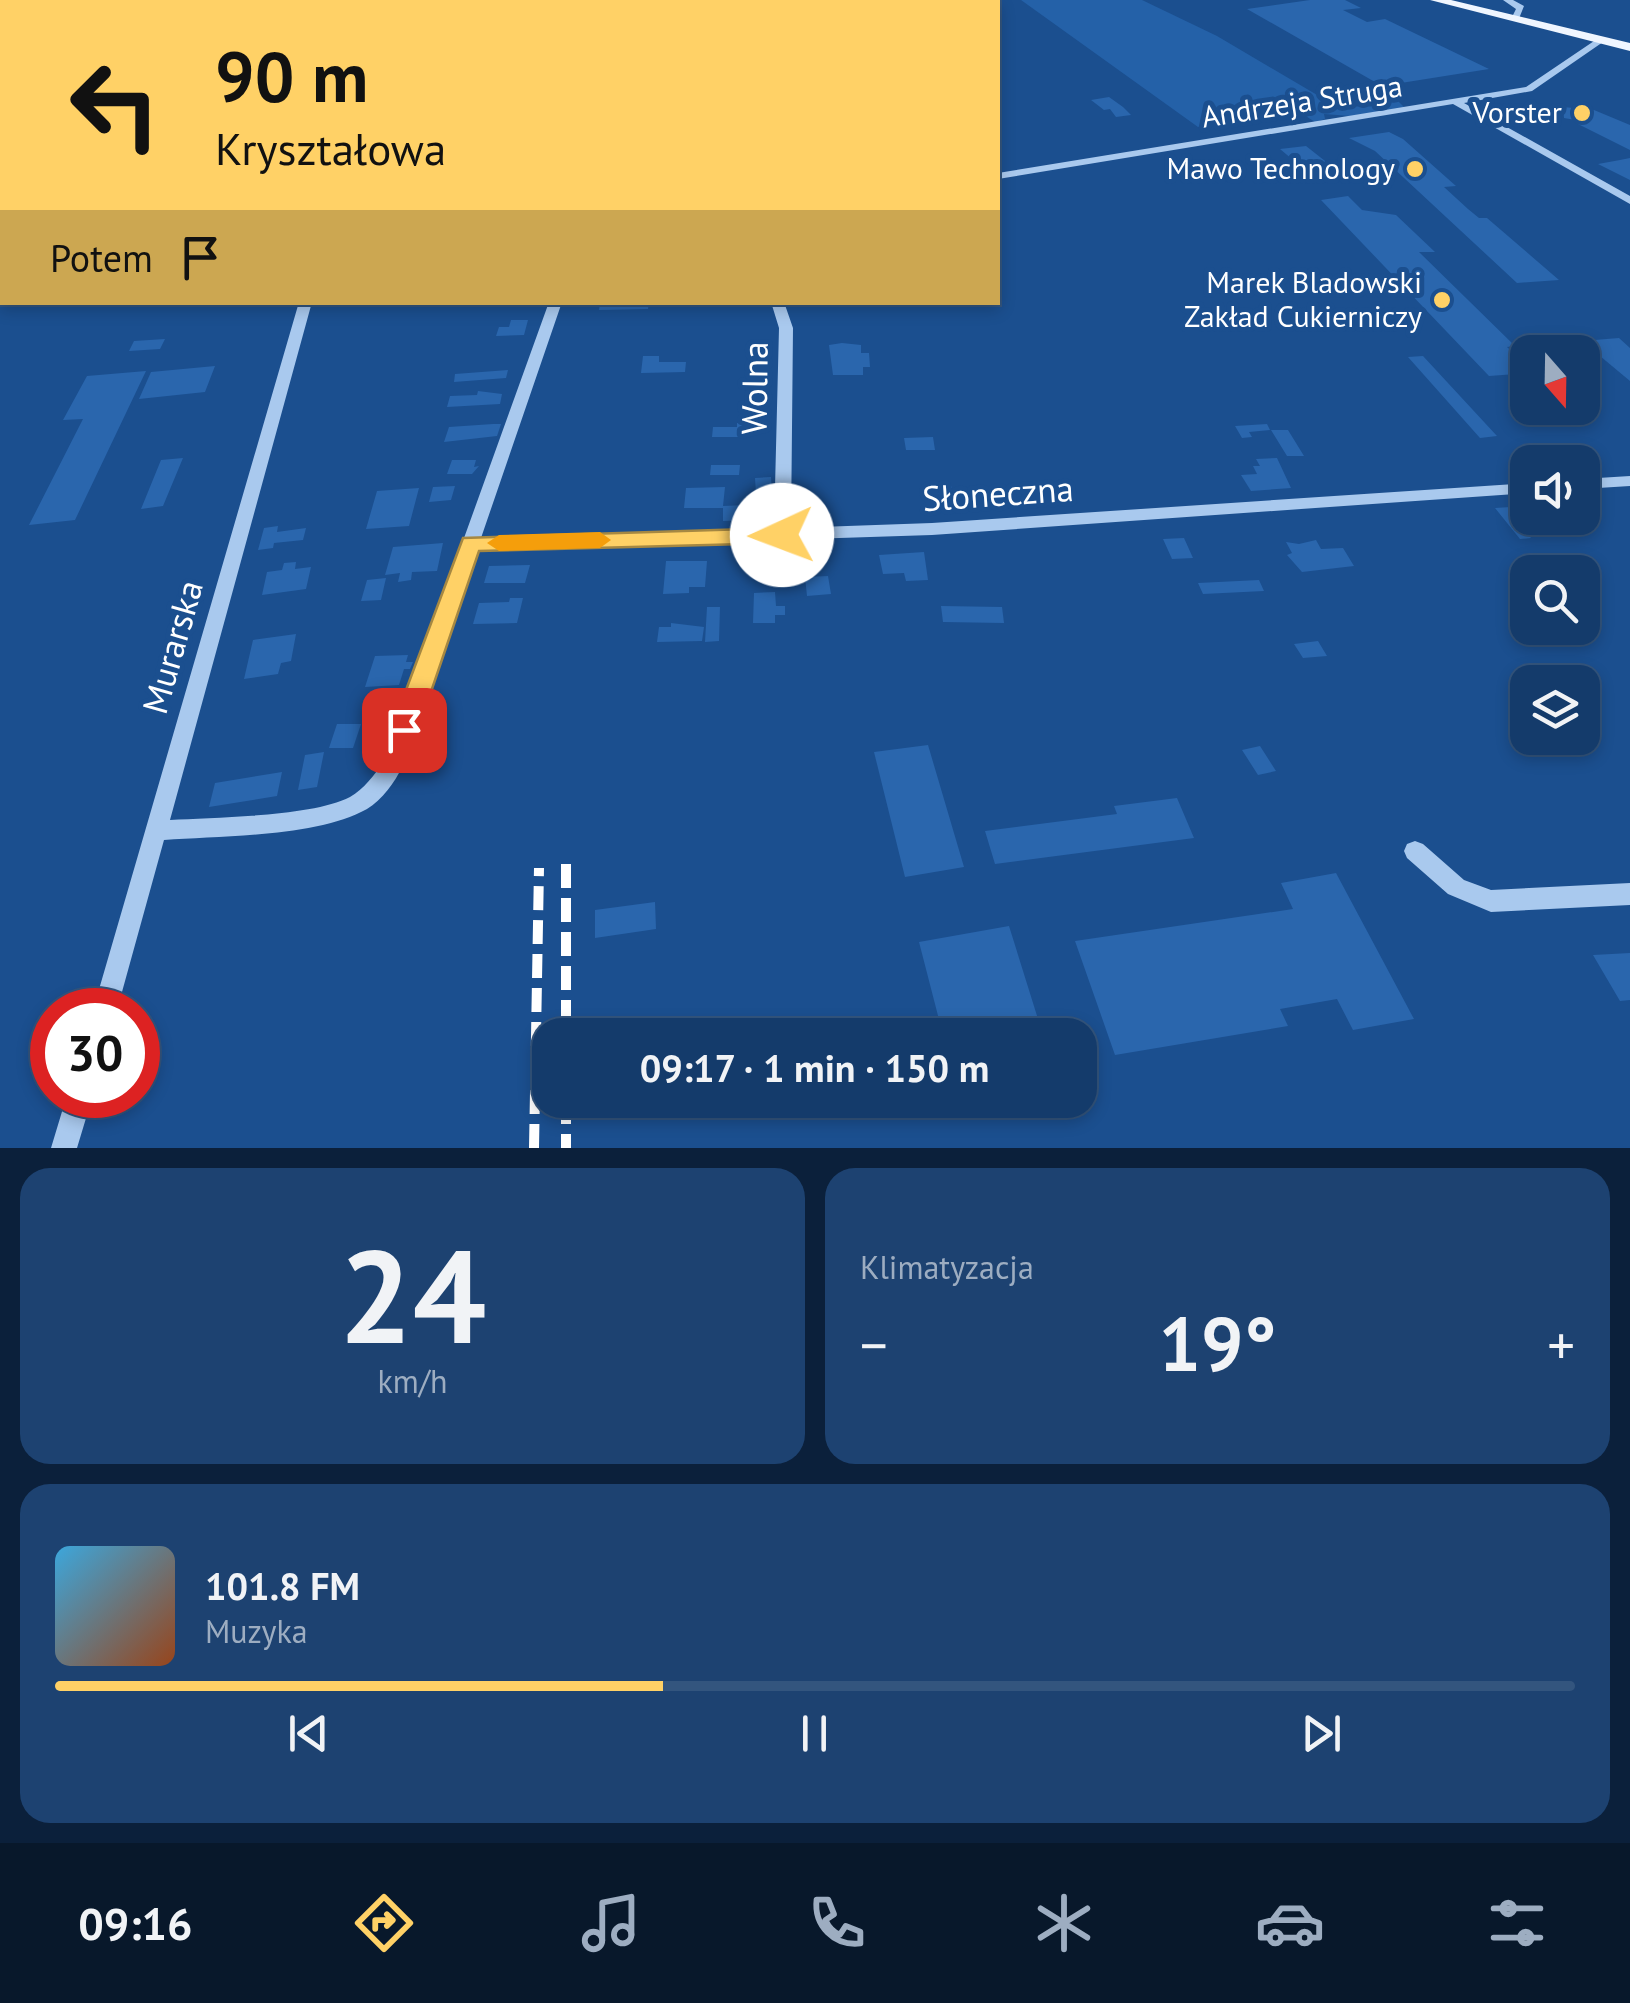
<!DOCTYPE html>
<html lang="pl">
<head>
<meta charset="utf-8">
<style>
	:root { --surface:#143b6b; --page:#1d4271; --text:#f1f3f6; --muted:#9dadc1; --line:#33557e; --accent:#ffd166 }
	body { margin:0; font-family:"PT Sans",sans-serif; background:var(--page); color:var(--text); height:100vh; display:flex; flex-direction:column; font-size:38px; white-space:nowrap }
	* { box-sizing:border-box; margin:0 }
	p { font-size:32px; color:var(--muted) }
	.icon { flex:none; width:55px; height:55px; fill:none; stroke:currentColor; stroke-width:2; stroke-linecap:round; stroke-linejoin:round }
	.map { position:relative; height:1148px; overflow:hidden }
	.sheet { display:flex; flex-direction:column; gap:20px; padding:20px; background:#0b203b; flex:1 }
	.sheet>* { flex:none }
	.banner { position:absolute; left:0px; top:0px; width:1000px; height:305px; box-shadow:0 5px 15px #0003,0 0 0 2px var(--line); background:#ffd166; color:#111; overflow:hidden }
	.needle { width:65px; rotate:160deg }
	.buttons { position:absolute; left:1510px; top:335px; display:grid; gap:20px }
	.buttons a { display:grid; place-items:center; width:90px; height:90px; border-radius:20px; background:var(--surface); box-shadow:0 5px 15px #0003,0 0 0 2px var(--line); font-size:50px }
	.speed { position:absolute; left:30px; top:988px; display:flex; gap:20px; font-size:50px; font-weight:700; text-align:center }
	.speed>* { display:grid; place-content:center; width:130px; height:130px; border-radius:50%; background:var(--surface); box-shadow:0 5px 15px #0003,0 0 0 2px var(--line); line-height:1 }
	.speed .limit { border:15px solid #d22; background:#fff; color:#111 }
	.pin { position:absolute; display:grid; place-items:center; width:85px; height:85px; color:#fff; margin:-42px; border-radius:20px; box-shadow:0 5px 15px #0006 }
	.me { position:absolute; width:110px; margin:-55px; rotate:268deg; stroke-linejoin:round; filter:drop-shadow(0 0 8px #0008) }
	.turn { display:flex; align-items:center; gap:35px; height:210px; padding:0 50px; font-size:45px }
	.turn .icon { width:130px; height:130px; stroke-width:2.5 }
	.turn b { display:block; font-size:70px; line-height:85px }
	.then { display:flex; align-items:center; height:95px; padding:0 50px; background:#0003; gap:20px; font-size:38px }
	.big { font-size:75px; font-weight:700; line-height:1.1 }
	.sheet .card { flex:1; display:flex; flex-direction:column; justify-content:center; gap:15px; min-width:0; padding:0 35px; border-radius:30px; background:var(--page) }
	.sheet .dial { align-items:center; gap:0 }
	.dial b { font-size:130px; line-height:1 }
	.song { display:flex; align-items:center; gap:30px }
	.cover { width:120px; height:120px; border-radius:15px; background:linear-gradient(135deg,hsl(200 70% 55%),hsl(20 70% 35%)) }
	.played { height:10px; border-radius:5px; background:linear-gradient(90deg,var(--accent) 40%,var(--line) 40%) }
	.keys { display:flex; justify-content:space-around; direction:ltr }
	.heat { display:flex; justify-content:space-between; align-items:center; font-size:55px; direction:ltr }
	.sheet .tiles { flex:1; display:grid; gap:20px; grid-template-columns:1fr 1fr }
	.card:last-child { grid-column:span 2 }
	.trip { position:absolute; left:532px; top:1018px; width:565px; height:100px; border-radius:30px; background:var(--surface); box-shadow:0 5px 15px #0003,0 0 0 2px var(--line); font-weight:700; line-height:100px; text-align:center }
	.dock { display:flex; height:160px; justify-content:space-around; align-items:center; background:#08182b; color:var(--muted) }
	.dock .icon { width:70px; height:70px }
	.dock .selected { color:var(--accent) }
	.dock b { font-size:45px; color:var(--text) }
	.map>svg:first-child { display:block }
	.green { fill:#2461a8 }
	.building { fill:#2a66ad }
	.lines { fill:none; stroke-linecap:round; stroke-linejoin:round }
	.minor { fill:#a9c9ee; fill-rule:evenodd }
	.major { fill:#f0f6ff; fill-rule:evenodd }
	.rail { stroke:#fff; stroke-width:10; stroke-dasharray:24 10; stroke-linecap:butt }
	.route { fill:#ffd166; stroke:#a68842; stroke-width:2.5 }
	.slow { fill:#f59e0b }
	.poi-dot { fill:#ffd166; stroke:#1b4f8f; stroke-width:4 }
	.labels { text-anchor:middle; stroke-width:10; stroke-linejoin:round; paint-order:stroke }
	.far-street-label { font-size:30px; fill:#fff; stroke:#1b4f8f }
	.far-poi-label { font-size:30px; fill:#fff; stroke:#1b4f8f; text-anchor:end }
	.street-label { font-size:35px; fill:#fff; stroke:#1b4f8f }
</style>
</head>
<body>
<div class="map">
<svg width="1630" height="1148" viewBox="0 0 1630 1148">
	<rect width="100%" height="100%" fill="#1b4f8f"/>
	<path class="green" d="M1021,0H1142L1217,36L1341,109L1397,100L1404,107L1350,116L1324,114L1325,119L1315,122L1298,111L1198,127Z"/>
	<path class="building" d="M1310,0H1345L1361,8L1343,10L1367,22L1385,19L1489,69L1382,86L1247,9Z
		M1109,97L1123,107L1131,115L1116,117L1110,109L1104,110L1091,100Z
		M1563,107L1594,110L1630,125V150L1578,124L1584,123L1581,121L1564,118Z
		M1389,132L1403,139L1456,186L1444,187L1468,209L1479,218H1487L1559,280L1517,283L1375,151L1349,138Z
		M1306,146L1339,172L1277,180L1264,169L1299,165L1280,149Z
		M1630,158V180L1598,164L1620,160Z
		M1348,196L1362,210L1396,215L1435,252H1419L1515,346L1507,347L1528,367V373L1489,376L1321,200Z
		M600,302H649L648,309L599,310Z
		M511,320H528L524,335L496,336L499,327H509Z
		M1619,338L1630,348V381L1582,341Z
		M165,339L160,349L129,351L134,341Z
		M842,343L861,345V353H869L870,367H863V375H833L829,345Z
		M643,356H659V362H686L685,372L641,373Z
		M1423,356L1497,436L1480,438L1408,357Z
		M215,366L205,392L139,399L151,372Z
		M508,370L506,378L454,382L455,374Z
		M146,371L75,520L29,525L83,419L63,420L87,376Z
		M478,391L502,394L500,404L447,407L450,396L477,395Z
		M737,423H745V437H712L713,427H737Z
		M493,424H501L497,436L444,442L449,427Z
		M1267,424L1270,430L1249,432L1252,437L1242,438L1235,426Z
		M1271,430H1288L1304,456H1287Z
		M933,437L935,450H906L904,438Z
		M183,458L163,506L141,509L161,460Z
		M1277,458L1291,488L1251,491L1241,475L1257,474L1253,466H1260L1256,459Z
		M452,460H476L474,467L479,466L472,474H447Z
		M711,465H740L739,475H710Z
		M771,477L772,492L756,493L755,478Z
		M455,486L451,500L429,502L433,487Z
		M951,486L959,509L941,510L935,487Z
		M725,487L723,506L746,505V496L769,495V503L761,504V520L723,521V508H684L686,488Z
		M419,488L409,526L366,529L377,491Z
		M1528,506V519L1516,520L1531,538L1520,539L1495,508Z
		M278,526L277,532L306,528L303,540L274,543L273,548L258,550L264,528Z
		M1184,538L1193,558L1172,559L1163,539Z
		M1316,540L1321,549L1343,548L1354,566L1302,572L1287,555L1292,553L1286,542L1299,544Z
		M443,543L437,571L412,572L411,580L398,582L400,573L385,575L393,547Z
		M924,552L928,580L906,581L904,573L883,574L879,555Z
		M666,561H707L705,587H689V593L663,594Z
		M296,562L295,569L311,567L306,589L262,595L267,572L282,570L284,563Z
		M530,565L525,583H484L489,566Z
		M828,576L831,594L807,596L805,577Z
		M386,578L381,600L361,601L367,580Z
		M1259,580L1264,591L1203,594L1198,583Z
		M775,592L776,606H785V615H775V623H753L754,593Z
		M510,598H523L517,623L473,624L479,603L509,602Z
		M941,606L1002,607L1004,623L943,622Z
		M707,607H720L719,641L705,642Z
		M671,623L704,627L702,641L657,642L659,627H671Z
		M296,634L291,661L281,663L278,674L244,679L253,640Z
		M1318,641L1327,656L1303,658L1294,644Z
		M408,655L406,662H413L410,669H404L399,685L365,687L375,656Z
		M337,724H361L353,748H329Z
		M928,745L964,867L905,877L874,752Z
		M1260,746L1276,771L1258,775L1242,750Z
		M324,752L317,787L298,790L305,755Z
		M282,772L277,796L209,807L215,783Z
		M1177,798L1194,838L995,864L985,831L1117,814L1114,806Z
		M1336,873L1414,1019L1353,1030L1337,999L1280,1009L1288,1026L1115,1055L1075,941L1293,909L1281,883Z
		M655,902L656,929L595,938V910Z
		M1009,926L1043,1035H943L919,942Z
		M1630,953V1000L1620,1001L1593,955Z"/>
	<g class="lines">
		<path class="minor" d="M616,0H625L626,2H618Z
			M1503,0H1513L1524,6L1518,21L1511,19L1516,9Z
			M1600,37L1603,42L1532,91L1464,103L1630,196V204L1453,104L998,179V173L1526,87Z
			M299,302H312L170,820C216,817 311,817 350,797C364,789 374,775 383,763L549,302H562L481,538L774,528L779,328L771,302H784L793,328L791,528L932,523L1528,483V493L932,535L477,550L402,767C395,782 382,800 367,809C317,837 221,836 164,840L117,1010H93Z
			M1630,476V486L1582,489V479Z
			M1415,841L1423,844L1464,880L1491,890L1630,883V905L1491,912L1448,894L1407,858L1404,851L1407,844Z
			M67,1095H93L77,1148H51Z"/>
		<path class="major" d="M1430,0H1451L1630,43V51Z
			M0,14H2V22H0Z"/>
		<path class="rail" d="M566,864V1035
			M566,1100V1148
			M534,1148L539,868"/>
	</g>
	<path class="route" d="M782,528L793,535L782,543L479,551L418,730L414,738L404,741L395,738L391,730L463,538Z"/>
	<path class="slow" d="M600,532L611,540L600,548L499,551L487,543L499,535Z"/>
	<g class="poi-dot">
		<circle cx="1582" cy="113" r="10"/>
		<circle cx="1415" cy="169" r="10"/>
		<circle cx="1442" cy="300" r="10"/>
	</g>
	<g class="labels">
		<g class="far-street-label">
			<text transform="translate(1302 102) rotate(-9)" y="10">Andrzeja Struga</text>
		</g>
		<g class="far-poi-label">
			<text x="1562" y="123">Vorster</text>
			<text x="1395" y="179">Mawo Technology</text>
			<text x="1422" y="293">Marek Bladowski<tspan x="1422" dy="34">Zakład Cukierniczy</tspan></text>
		</g>
		<g class="street-label">
			<text transform="translate(755 388) rotate(-89)" y="12">Wolna</text>
			<text transform="translate(998 494) rotate(-4)" y="12">Słoneczna</text>
			<text transform="translate(173 647) rotate(-74)" y="12">Murarska</text>
		</g>
	</g>
</svg>
<div class="buttons">
<a><svg class="needle" viewBox="-14 -14 28 28"><path d="M0-13l5 13h-10z" fill="#e53935"/><path d="M0 13l5-13h-10z" fill="#9dadc1"/></svg></a>
<a><svg class="icon" aria-label="sound" viewBox="0 0 24 24"><path d="M4 9h4l5-4v14l-5-4H4zM17 9q2 3 0 6"/></svg></a>
<a><svg class="icon" aria-label="search" viewBox="0 0 24 24"><circle cx="10" cy="10" r="6"/><path d="M15 15l6 6"/></svg></a>
<a><svg class="icon" aria-label="layers" viewBox="0 0 24 24"><path d="M12 4l9 5-9 5-9-5zM3 14l9 5 9-5"/></svg></a>
</div>
<div class="speed"><div class="limit">30</div></div>
<div class="pin" style="left:404px;top:730px;background:#d93025"><svg class="icon" aria-label="arrive" viewBox="0 0 24 24"><path d="M6 21V4h12l-3 4 3 4H6"/></svg></div>
<svg class="me" style="left:782px;top:535px" viewBox="-20 -20 40 40"><circle r="19" fill="#fff"/><path d="M0-13L10 11 0 6-10 11z" fill="#ffd166"/></svg>
<div class="trip">09:17 · 1 min · 150 m</div>
<div class="banner">
<div class="turn"><svg class="icon" aria-label="left" viewBox="0 0 24 24"><path d="M17 20v-9H6M10 6l-5 5 5 5"/></svg><div><b>90 m</b>Kryształowa</div></div>
<div class="then">Potem<svg class="icon" aria-label="arrive" viewBox="0 0 24 24"><path d="M6 21V4h12l-3 4 3 4H6"/></svg></div>
</div>
</div>
<section class="sheet">
<div class="tiles">
<div class="card dial"><b>24</b><p>km/h</p></div>
<div class="card"><p>Klimatyzacja</p>
<div class="heat"><a>−</a><b class="big">19°</b><a>+</a></div>
</div>
<div class="card">
<div class="song"><i class="cover"></i><div><b>101.8 FM</b><p>Muzyka</p></div></div>
<div class="played"></div>
<div class="keys"><svg class="icon" aria-label="previous" viewBox="0 0 24 24"><path d="M18 5L8 12l10 7zM5 5v14"/></svg><svg class="icon" aria-label="pause" viewBox="0 0 24 24"><path d="M8 5v14M16 5v14"/></svg><svg class="icon" aria-label="next" viewBox="0 0 24 24"><path d="M6 5l10 7-10 7zM19 5v14"/></svg></div>
</div>
</div>
</section>
<nav class="dock">
<b>09:16</b>
<svg class="icon selected" aria-label="directions" viewBox="0 0 24 24"><path d="M12 3l9 9-9 9-9-9zM9 14v-3h6M13 9l2 2-2 2"/></svg>
<svg class="icon" aria-label="music" viewBox="0 0 24 24"><path d="M9 18V5l10-2v13"/><circle cx="6" cy="18" r="3"/><circle cx="16" cy="16" r="3"/></svg>
<svg class="icon" aria-label="phone" viewBox="0 0 24 24"><path d="M5 4h4l2 5-3 2q2 4 5 5l2-3 5 2v4C11 20 4 13 5 4z"/></svg>
<svg class="icon" aria-label="climate" viewBox="0 0 24 24"><path d="M12 3v18M4 7l16 10M4 17L20 7"/></svg>
<svg class="icon" aria-label="car" viewBox="0 0 24 24"><path d="M5 17H2v-5l4-1 3-4h7l3 4 3 1v5h-3M9 17h6M6 11h13"/><circle cx="7" cy="17" r="2"/><circle cx="17" cy="17" r="2"/></svg>
<svg class="icon" aria-label="filters" viewBox="0 0 24 24"><path d="M4 7h16M4 17h16"/><circle cx="9" cy="7" r="2"/><circle cx="15" cy="17" r="2"/></svg>
</nav>
</body>
</html>
